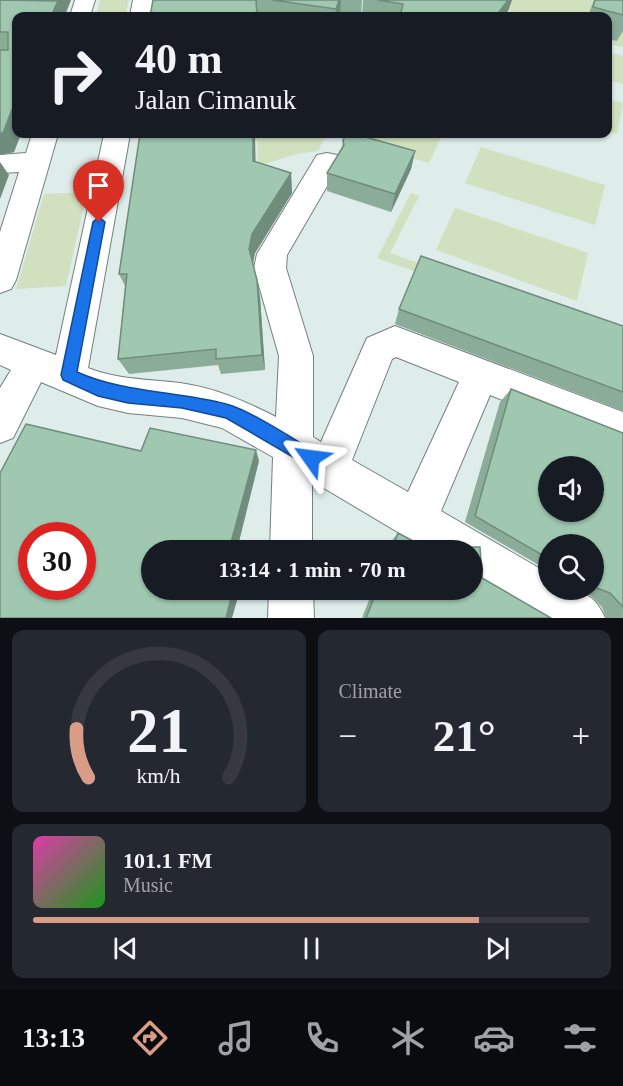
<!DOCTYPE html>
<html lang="en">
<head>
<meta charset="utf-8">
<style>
	:root { --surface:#171b24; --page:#242831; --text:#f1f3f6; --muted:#9ea1a6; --line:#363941; --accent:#d99c87 }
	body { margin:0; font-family:Georgia,serif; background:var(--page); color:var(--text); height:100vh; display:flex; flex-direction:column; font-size:22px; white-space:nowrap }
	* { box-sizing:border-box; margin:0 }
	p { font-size:20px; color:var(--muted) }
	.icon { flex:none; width:33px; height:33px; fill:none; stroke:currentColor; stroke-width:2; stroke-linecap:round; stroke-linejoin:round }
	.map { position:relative; height:618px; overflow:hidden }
	.sheet { display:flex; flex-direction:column; gap:12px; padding:12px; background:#0d0f14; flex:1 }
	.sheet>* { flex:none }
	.top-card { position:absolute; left:12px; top:12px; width:600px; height:126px; border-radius:12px; box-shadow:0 2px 4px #0004; background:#171b24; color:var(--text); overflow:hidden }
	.tools { position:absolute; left:538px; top:456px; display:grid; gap:12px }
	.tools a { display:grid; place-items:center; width:66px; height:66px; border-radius:50%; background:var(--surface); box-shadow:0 2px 4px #0004; font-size:30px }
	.speed { position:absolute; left:18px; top:522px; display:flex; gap:12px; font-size:30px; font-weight:700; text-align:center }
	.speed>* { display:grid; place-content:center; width:78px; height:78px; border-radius:50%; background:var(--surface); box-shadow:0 2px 4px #0004; line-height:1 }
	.speed .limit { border:9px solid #d22; background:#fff; color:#111 }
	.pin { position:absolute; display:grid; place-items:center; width:51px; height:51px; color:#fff; margin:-62px -26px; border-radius:50% 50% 50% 0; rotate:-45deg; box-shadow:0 0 6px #0007 }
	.pin .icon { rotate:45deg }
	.me { position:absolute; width:66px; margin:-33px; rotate:301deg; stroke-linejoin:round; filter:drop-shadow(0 0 4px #0008) }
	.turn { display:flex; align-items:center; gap:21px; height:126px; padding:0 24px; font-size:27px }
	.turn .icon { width:78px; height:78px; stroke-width:2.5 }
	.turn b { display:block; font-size:42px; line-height:51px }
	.big { font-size:45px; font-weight:800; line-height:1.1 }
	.sheet .widget { flex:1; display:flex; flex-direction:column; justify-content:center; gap:9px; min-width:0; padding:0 21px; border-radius:12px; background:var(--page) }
	.sheet .dial { align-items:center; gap:0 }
	.dial svg { height:156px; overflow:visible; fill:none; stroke:var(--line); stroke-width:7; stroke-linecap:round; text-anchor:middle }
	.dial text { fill:var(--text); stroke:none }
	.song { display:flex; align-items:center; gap:18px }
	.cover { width:72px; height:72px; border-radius:9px; background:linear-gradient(135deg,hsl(320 70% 55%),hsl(120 70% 35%)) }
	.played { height:6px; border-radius:3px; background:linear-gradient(90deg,var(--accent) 80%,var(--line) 80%) }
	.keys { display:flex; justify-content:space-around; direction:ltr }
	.heat { display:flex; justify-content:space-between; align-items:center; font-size:33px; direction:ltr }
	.sheet .tiles { flex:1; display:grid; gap:12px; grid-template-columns:1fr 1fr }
	.widget:last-child { grid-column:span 2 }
	.trip { position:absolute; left:141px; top:540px; width:342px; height:60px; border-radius:30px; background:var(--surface); box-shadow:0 2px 4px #0004; font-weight:800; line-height:60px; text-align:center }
	.dock { display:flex; height:96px; justify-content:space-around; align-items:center; background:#090b0e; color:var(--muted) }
	.dock .icon { width:42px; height:42px }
	.dock .selected { color:var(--accent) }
	.dock b { font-size:27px; color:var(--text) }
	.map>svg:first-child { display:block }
	.green { fill:#d1e1bf }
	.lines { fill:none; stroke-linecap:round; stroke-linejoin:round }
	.minor-casing { stroke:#74807f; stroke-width:2 }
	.minor { fill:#fff; fill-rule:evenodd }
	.wall { fill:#8aac98 }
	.shaded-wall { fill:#708c7c }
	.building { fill:#a0c8b1; stroke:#708c7c; stroke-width:1.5; fill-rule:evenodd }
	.route { fill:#1a73e8; stroke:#114b97; stroke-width:1.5 }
</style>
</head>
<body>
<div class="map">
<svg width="623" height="618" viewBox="0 0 623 618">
	<rect width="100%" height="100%" fill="#deecea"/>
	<path class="green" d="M100,0H129L125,16H96Z
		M451,0H623V47L608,44V16H512L515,12Z
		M608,52L623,56V84L608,80Z
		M608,99L623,103L617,134L608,131Z
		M240,134H327L318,151L297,154L258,166L257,140H240Z
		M333,134H443L429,163Z
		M481,147L605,185L595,225L465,183Z
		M87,192L66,286L16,289L44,194Z
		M411,193L419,196L390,253L622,334L623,345L377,258Z
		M455,208L588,253L577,301L436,250Z"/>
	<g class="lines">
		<g class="minor-casing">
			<path id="minor" d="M75,0H95L90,16H70Z
				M133,0H153L150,16H130Z
				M32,134H58L16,280L11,289L0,293V232L19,172L0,173V155L26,153Z
				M104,134H130L88,368C118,380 149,379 180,383C215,388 245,401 276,417L279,356L254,268L257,254L317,155L327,153L337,155L341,162L287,255L286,268L313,356V437L321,442L367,338L395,326L623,412V448L490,395L441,511L549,574V590C577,590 593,590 605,618H539L472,579V550H428L312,481V550H270L273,457L222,428L182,418L128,413L98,406L41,382L13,438L0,443V388L11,370L0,365V334L56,355ZM396,357L459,382L408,492L352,460L392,359Z
				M269,590H313L314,618H268Z"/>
		</g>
		<use href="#minor" class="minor"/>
	</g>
	<path class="wall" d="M0,0H71L14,152L0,155Z
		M153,0H362L361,16H351L340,15V16H150Z
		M363,0H512L508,11L504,16H362Z
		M594,0H623V31L617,41L608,39V16H588Z
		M140,134H255V162L291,173L292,193L255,253L253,263L260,297L265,370L221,374L218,365L129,374L118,359L125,286L119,274Z
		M343,140L415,151L411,169L391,212L327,191V173L342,148Z
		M399,309L623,326V411L395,324Z
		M511,389L623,433V618H606L602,607L590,595L577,590H594V544H549V571L465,522L500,402Z
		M398,533L430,550H389L393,539Z
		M465,547H480L482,578L551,618H362L373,590H472V550H459Z"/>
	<path class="shaded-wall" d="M56,0H71L64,16H51Z
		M339,0H341L340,15V16H335L336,9Z
		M508,0H512L508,11L504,16H496Z
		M16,100V134H21L14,152L0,155V133Z
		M253,134H255L256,181L253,161Z
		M415,151L411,169L391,212L395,194Z
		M0,162L9,175L0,199Z
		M291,173L292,193L255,253L252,268L249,249L252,234Z
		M257,280L260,297L265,370L262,355Z
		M256,450L259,461L237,550H229Z
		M233,590H240L232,618H226Z"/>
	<path class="building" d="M0,0L58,1L51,16H16V99L3,133H0V50H8V32H0Z
		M153,0H256L257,16H150Z
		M272,0H339L336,9Z
		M378,0H508L496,16H400L403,4Z
		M595,0H623V15L593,7Z
		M140,134H253V161L291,173L252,234L249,249L257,280L262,355L216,359V349L118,359L127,274H119Z
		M346,134H355L415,151L395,194L327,173L344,145L343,140Z
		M421,256L623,326V392L399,309Z
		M511,389L623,433V608L622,606L610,593L594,587V544H549V559L475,516ZM549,466H594V512H549Z
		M26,424L141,451L150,428L256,450L229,550H152V590H233L226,618H0V473ZM32,536H82V586H32Z
		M398,533L430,550H392Z
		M465,547H480L482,578L551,618H366L377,590H472V550H465Z"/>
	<path class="route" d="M99,217L105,222L77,372C124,393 176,391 226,404C250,410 293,439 316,452L319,458L316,464L311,466L305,464L226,418L182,408L128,403L98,396L63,380L61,375L93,222Z"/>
</svg>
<div class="tools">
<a><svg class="icon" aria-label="sound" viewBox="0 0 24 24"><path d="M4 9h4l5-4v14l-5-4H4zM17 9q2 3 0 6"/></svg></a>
<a><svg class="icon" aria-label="search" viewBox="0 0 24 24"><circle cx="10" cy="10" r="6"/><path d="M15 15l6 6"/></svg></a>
</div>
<div class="speed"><div class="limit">30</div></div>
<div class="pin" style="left:99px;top:222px;background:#d93025"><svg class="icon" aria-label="arrive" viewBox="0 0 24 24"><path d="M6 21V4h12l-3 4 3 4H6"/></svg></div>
<svg class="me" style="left:311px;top:458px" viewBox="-20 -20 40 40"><path d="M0-17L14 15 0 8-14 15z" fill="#1a73e8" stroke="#fff" stroke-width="4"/></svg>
<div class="trip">13:14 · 1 min · 70 m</div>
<div class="top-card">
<div class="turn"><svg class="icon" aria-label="right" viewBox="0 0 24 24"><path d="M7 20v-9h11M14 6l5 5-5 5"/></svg><div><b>40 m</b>Jalan Cimanuk</div></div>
</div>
</div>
<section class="sheet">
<div class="tiles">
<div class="widget dial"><svg viewBox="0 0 100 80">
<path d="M14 69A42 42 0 1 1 86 69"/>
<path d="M14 69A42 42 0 0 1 8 44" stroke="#d99c87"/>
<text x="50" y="56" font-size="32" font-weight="700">21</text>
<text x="50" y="72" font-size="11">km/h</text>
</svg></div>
<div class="widget"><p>Climate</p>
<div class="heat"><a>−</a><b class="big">21°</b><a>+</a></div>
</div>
<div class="widget">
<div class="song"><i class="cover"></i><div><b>101.1 FM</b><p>Music</p></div></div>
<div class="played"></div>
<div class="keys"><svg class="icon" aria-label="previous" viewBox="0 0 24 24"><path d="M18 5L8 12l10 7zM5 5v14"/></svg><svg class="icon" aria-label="pause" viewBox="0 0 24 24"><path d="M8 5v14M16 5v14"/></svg><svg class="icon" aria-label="next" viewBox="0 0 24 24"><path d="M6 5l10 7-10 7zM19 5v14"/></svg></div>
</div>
</div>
</section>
<nav class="dock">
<b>13:13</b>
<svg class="icon selected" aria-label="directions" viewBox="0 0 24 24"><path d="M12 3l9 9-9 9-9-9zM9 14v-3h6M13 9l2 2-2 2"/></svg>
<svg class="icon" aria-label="music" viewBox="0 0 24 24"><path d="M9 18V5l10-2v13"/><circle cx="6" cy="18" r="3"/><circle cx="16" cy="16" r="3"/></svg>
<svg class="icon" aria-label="phone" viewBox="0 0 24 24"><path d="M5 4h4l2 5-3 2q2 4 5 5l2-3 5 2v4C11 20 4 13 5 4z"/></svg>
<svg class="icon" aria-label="climate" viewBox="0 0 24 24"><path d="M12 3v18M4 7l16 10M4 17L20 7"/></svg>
<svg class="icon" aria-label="car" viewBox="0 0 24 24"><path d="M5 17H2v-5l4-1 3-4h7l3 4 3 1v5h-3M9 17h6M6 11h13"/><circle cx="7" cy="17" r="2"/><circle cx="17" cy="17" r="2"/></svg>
<svg class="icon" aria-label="filters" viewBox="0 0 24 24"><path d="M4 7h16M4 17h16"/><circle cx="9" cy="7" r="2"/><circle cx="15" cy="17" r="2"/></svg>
</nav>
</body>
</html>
